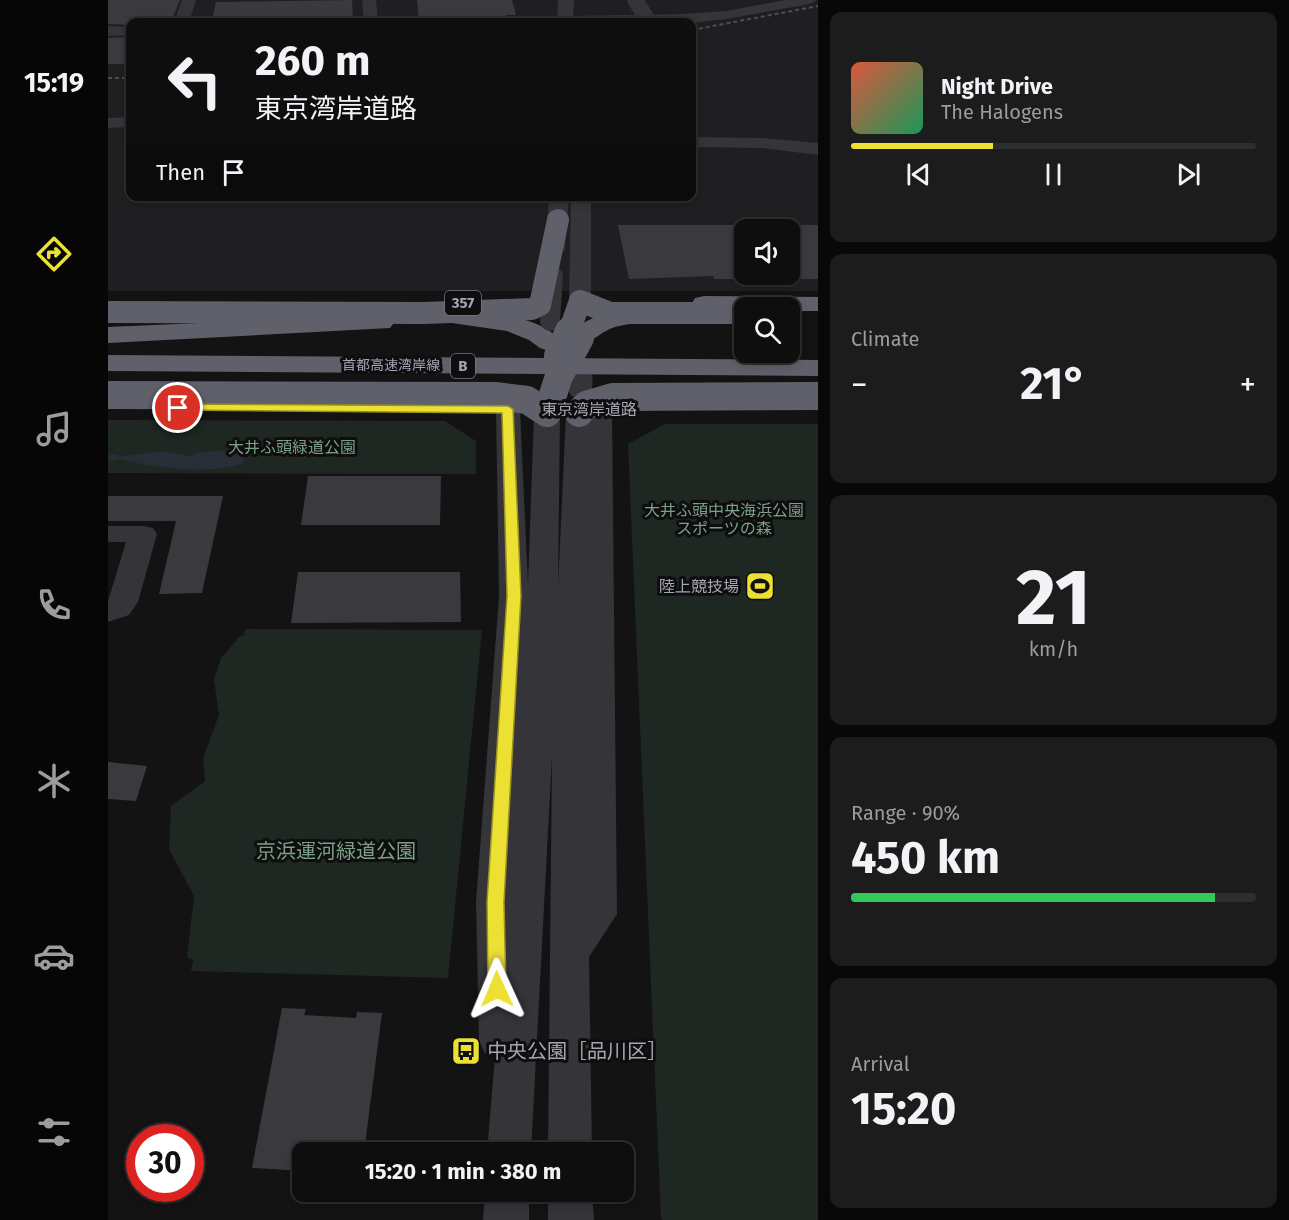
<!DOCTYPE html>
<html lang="en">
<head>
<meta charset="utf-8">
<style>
	:root { --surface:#0e0e0f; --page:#1c1c1d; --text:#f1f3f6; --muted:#9b9c9e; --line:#2e2e2f; --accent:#ece033 }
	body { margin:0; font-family:"Fira Sans","Noto Sans JP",sans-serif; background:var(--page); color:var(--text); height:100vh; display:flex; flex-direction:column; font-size:22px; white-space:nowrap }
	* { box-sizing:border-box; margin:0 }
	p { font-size:20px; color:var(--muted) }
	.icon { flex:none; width:33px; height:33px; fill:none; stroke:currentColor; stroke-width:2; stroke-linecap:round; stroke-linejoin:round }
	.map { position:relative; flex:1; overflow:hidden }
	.sheet { display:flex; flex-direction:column; gap:12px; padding:12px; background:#080808; width:471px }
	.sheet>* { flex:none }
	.hud { position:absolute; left:18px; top:18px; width:570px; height:183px; border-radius:12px; box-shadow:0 3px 9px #0003,0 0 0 2px var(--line); background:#0e0e0f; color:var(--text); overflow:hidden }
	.controls { position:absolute; left:626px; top:219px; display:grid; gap:12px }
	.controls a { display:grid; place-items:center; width:66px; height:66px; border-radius:12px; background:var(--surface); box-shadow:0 3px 9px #0003,0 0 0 2px var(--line); font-size:30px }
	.speed { position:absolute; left:18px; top:1124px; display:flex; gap:12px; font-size:30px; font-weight:700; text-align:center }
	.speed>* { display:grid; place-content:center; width:78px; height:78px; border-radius:50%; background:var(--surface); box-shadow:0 3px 9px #0003,0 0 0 2px var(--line); line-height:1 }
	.speed .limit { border:9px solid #d22; background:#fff; color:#111 }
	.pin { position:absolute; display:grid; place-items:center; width:51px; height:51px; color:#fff; margin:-26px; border:3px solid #fff; border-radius:50%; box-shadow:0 2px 6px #0007 }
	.me { position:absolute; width:66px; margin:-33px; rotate:359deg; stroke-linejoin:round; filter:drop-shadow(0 0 4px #0008) }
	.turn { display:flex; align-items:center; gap:21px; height:126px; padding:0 30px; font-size:27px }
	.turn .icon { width:78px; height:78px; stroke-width:2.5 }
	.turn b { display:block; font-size:42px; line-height:51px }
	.then { display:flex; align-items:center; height:57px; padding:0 30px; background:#0003; gap:12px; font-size:22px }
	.big { font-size:45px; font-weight:700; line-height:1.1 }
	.sheet .widget { flex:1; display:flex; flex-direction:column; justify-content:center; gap:9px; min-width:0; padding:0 21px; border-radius:12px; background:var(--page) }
	.sheet .dial { align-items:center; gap:0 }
	.dial b { font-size:78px; line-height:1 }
	.song { display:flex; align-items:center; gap:18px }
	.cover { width:72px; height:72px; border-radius:9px; background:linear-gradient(135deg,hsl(10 70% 55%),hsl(150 70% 35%)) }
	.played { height:6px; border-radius:3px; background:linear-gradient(90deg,var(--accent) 35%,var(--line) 35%) }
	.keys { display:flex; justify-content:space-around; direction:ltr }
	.heat { display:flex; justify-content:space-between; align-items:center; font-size:33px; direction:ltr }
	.charge { height:9px; border-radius:4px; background:linear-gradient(90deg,#34c759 90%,var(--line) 0) }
	.trip { position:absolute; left:184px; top:1142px; width:342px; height:60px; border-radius:12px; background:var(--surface); box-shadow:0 3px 9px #0003,0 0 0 2px var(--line); font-weight:700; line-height:60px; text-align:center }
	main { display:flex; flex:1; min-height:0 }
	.dock { display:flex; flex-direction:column; width:108px; justify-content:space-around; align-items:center; background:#060606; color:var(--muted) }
	.dock .icon { width:42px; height:42px }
	.dock .on { color:var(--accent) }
	.dock b { font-size:27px; color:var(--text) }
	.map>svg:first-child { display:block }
	.built { fill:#1f1f21; fill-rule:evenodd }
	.green { fill:#1f2722 }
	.water { fill:#292d37 }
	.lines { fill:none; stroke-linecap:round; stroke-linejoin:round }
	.stream { stroke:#292d37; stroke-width:6 }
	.building { fill:#3a3a3e }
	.minor { fill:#343439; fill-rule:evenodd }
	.highway { fill:#60606a; fill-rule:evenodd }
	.rail { stroke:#4d4d54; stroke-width:2; stroke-dasharray:4 3; stroke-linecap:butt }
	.minor-bridge-far1 { stroke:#343439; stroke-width:16 }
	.minor-bridge { stroke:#343439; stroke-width:20 }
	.highway-bridge-far1 { stroke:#60606a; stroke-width:22 }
	.highway-bridge { stroke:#60606a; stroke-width:28 }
	.route { fill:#ece033; stroke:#999221; stroke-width:1.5 }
	.labels { text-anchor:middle; stroke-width:6; stroke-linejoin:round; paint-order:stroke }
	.far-street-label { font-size:14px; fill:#a5a5b4; stroke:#0e0e0f }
	.shield { fill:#0e0e0f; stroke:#787882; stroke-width:1.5 }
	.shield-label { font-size:15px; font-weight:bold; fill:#a5a5b4 }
	.street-label { font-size:16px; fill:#a5a5b4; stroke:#0e0e0f }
	.park-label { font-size:16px; fill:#7c9f88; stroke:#0e0e0f }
	.poi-label { font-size:16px; fill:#a5a5b4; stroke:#0e0e0f; text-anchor:end }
	.near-park-label { font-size:20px; fill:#7c9f88; stroke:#0e0e0f }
	.near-poi-label { font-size:20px; fill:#a5a5b4; stroke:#0e0e0f; text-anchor:start }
</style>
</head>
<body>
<main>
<nav class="dock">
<b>15:19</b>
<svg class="icon on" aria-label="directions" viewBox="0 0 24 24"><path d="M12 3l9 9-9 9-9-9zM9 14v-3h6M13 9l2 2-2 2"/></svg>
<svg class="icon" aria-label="music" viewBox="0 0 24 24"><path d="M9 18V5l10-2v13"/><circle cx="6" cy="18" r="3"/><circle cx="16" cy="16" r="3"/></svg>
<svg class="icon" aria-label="phone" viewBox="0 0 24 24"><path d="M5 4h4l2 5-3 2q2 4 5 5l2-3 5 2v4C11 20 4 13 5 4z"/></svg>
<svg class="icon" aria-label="climate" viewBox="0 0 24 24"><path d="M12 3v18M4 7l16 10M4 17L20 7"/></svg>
<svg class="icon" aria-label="car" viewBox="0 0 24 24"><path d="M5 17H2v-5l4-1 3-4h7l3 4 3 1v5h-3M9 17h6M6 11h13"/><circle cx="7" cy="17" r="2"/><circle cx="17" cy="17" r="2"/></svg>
<svg class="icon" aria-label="filters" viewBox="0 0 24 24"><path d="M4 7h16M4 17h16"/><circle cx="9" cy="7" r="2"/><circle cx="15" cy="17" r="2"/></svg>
</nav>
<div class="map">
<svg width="710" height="1220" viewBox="0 0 710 1220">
	<rect width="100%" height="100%" fill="#131314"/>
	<path class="built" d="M0,0H710V291H0ZM22,22H584V196H22ZM636,230H681V274H636Z"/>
	<path class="green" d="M0,420L337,421L368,441V474L0,473Z
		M557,424H710V1220H555L553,1218L520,444Z
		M137,629L374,630L340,978L83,971L85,960L79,957L86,896L61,849L63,806L97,781L95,758L111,715L106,680L113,658L131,637L136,635Z"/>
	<path class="water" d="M55,451L81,456L91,452L108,451L133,452L137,462C112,476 35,468 8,457Z"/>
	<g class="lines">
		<path class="stream" d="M0,458L8,457"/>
	</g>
	<path class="building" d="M0,0H72L65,17L22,18V25L0,24Z
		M244,0L245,22H104L108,2Z
		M309,0H404L408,15H399L391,20L311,21Z
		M22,37V64H0V38Z
		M510,225H636V279H606L605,276L521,279Z
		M681,225H710V279H681Z
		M200,476H333L332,525H193Z
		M0,496H115L94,593L51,594L68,521H0Z
		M190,572H352L353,622L183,623Z
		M0,762L39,766L28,801L0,799Z
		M174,1008L198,1009L196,1015L248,1018L249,1012L274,1013L256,1152H195V1171L144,1168Z"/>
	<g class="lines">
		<path class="minor" d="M74,0H88L81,22H66Z
			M254,0H268L270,22H256Z
			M677,0H709L702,4L618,19L584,23L391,22L399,17L575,14L618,11Z
			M0,26L22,27V35L0,36Z
			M22,117V127L0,128V118Z
			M584,137L653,138L710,143V155L653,148L584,147Z
			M441,196H461L457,250L454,254L447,256L440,254L437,250Z
			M463,196H483V301L480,306L472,308L464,306L461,301Z
			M472,363L480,365C486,373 486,388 481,396L472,398L463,396C458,388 458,373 464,365Z
			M492,401L501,403L504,408L509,914L481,957L484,1152H440L444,756L423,1152H379L387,1057L377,1053L371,1041L368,902L391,596L388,409L391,404L400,402L409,404L412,409L420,585L426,413L430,408L439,405L448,408L452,413L450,587L458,413L462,408L471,405L480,408L483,403Z
			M0,526H35L45,528L49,534L30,602L21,615L0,622V601L18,542H0Z
			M377,1191H421V1220H375Z
			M440,1191H484L486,1220H440Z"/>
		<path class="highway" d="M596,296L710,297V311H681V308H636V311L587,308L584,303L587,298Z
			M533,308L542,310L545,315L542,320C530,323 519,324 507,327C490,332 482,348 463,343L459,338C476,314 507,312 533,308Z
			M339,309C372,313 433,313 454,343L450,348L441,351L432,348L421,340L399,331L330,321L327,316L330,311Z
			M273,315L282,318L286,323L282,328L0,343V327Z
			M0,355L710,360V376L0,371Z"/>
		<path class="rail" d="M584,30L710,6
			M0,78H22"/>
		<path class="minor-bridge-far1" d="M527,0L541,22
			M457,22L458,0"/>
		<path class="minor-bridge" d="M442,321L445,276"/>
		<path class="highway-bridge-far1" d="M0,312L316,313L424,309L432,305L450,220
			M461,332L472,301L502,313H636"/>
		<path class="highway-bridge" d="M450,356L461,331
			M0,395L387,396L419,400L439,413L451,376L472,338
			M471,413L478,405L505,397L710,396"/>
	</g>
	<path class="route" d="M70,404L400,406L405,409L413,596L396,902L398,989L396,994L389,996L383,994L380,989L379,902L399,596L394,413L66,410L65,408Z"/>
	<defs>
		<g id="stadium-square" transform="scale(1.5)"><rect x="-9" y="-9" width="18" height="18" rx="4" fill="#ece033" stroke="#0e0e0f"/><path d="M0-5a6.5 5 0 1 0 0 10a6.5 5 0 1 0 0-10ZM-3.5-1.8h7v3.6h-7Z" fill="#111"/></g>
		<g id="bus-square" transform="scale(1.5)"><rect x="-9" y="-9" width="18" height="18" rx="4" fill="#ece033" stroke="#0e0e0f"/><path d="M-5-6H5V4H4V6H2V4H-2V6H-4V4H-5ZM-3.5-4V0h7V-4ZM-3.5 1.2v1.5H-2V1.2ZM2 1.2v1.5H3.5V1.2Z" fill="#111"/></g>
	</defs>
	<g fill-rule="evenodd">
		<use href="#stadium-square" x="652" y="586"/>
		<use href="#bus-square" x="358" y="1051"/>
	</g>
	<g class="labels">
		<g class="far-street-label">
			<text x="283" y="370">首都高速湾岸線</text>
		</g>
		<g class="shield">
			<rect x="337" y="291" width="36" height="24" rx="4.5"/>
			<rect x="343" y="354" width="24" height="24" rx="4.5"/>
		</g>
		<g class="shield-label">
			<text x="355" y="308">357</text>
			<text x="355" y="371">B</text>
		</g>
		<g class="street-label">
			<text x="481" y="415">東京湾岸道路</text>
		</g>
		<g class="park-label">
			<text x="184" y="453">大井ふ頭緑道公園</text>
			<text x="616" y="516">大井ふ頭中央海浜公園<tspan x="616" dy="18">スポーツの森</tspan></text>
		</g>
		<g class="poi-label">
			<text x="631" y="592">陸上競技場</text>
		</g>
		<g class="near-park-label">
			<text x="228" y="858">京浜運河緑道公園</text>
		</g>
		<g class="near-poi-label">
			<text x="379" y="1058">中央公園［品川区］</text>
		</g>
	</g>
</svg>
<div class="controls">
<a><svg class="icon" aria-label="sound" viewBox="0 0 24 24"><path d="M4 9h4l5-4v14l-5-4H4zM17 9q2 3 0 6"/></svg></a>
<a><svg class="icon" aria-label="search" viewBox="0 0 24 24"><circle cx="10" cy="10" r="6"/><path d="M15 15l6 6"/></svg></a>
</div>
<div class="speed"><div class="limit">30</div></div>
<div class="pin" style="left:70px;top:408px;background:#d93025"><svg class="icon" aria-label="arrive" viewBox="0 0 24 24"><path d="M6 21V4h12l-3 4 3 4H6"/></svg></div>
<svg class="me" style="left:389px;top:989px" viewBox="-20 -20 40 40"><path d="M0-17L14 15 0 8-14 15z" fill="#ece033" stroke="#fff" stroke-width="4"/></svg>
<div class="trip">15:20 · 1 min · 380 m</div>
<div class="hud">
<div class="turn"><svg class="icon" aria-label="left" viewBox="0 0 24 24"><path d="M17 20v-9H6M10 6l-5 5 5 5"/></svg><div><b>260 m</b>東京湾岸道路</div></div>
<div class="then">Then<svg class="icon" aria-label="arrive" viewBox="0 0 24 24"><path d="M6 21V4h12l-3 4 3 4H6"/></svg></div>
</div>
</div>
<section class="sheet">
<div class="widget">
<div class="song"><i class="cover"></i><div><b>Night Drive</b><p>The Halogens</p></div></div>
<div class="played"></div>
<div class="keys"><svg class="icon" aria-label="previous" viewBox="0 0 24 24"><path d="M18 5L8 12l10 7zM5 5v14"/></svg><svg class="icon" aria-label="pause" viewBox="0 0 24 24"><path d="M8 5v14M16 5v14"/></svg><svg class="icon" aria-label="next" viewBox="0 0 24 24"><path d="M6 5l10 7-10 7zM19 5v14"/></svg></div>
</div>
<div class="widget"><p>Climate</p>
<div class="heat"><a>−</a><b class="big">21°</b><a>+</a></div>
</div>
<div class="widget dial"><b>21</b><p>km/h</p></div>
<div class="widget"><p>Range · 90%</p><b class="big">450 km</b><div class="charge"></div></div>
<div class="widget"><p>Arrival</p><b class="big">15:20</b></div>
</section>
</main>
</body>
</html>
